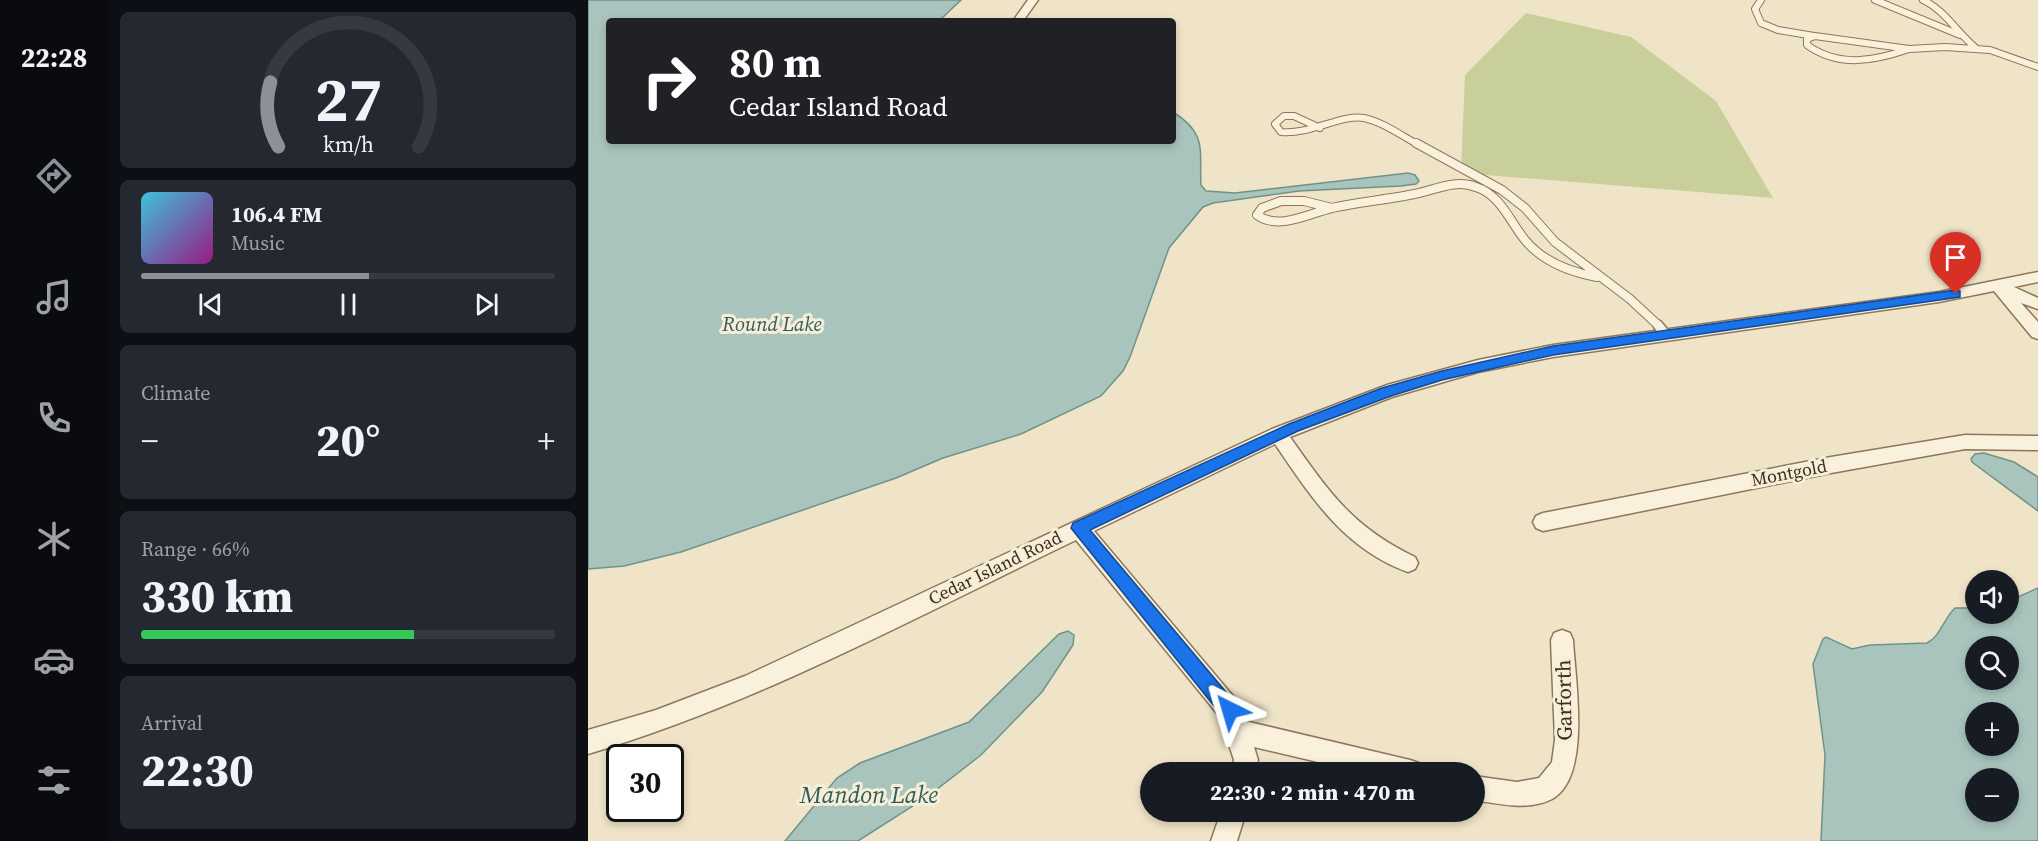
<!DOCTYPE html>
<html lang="en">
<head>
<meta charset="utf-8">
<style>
	:root { --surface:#171b24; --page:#242831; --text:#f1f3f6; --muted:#9ea1a6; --line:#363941; --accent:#8c9099 }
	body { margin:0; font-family:"Source Serif 4",serif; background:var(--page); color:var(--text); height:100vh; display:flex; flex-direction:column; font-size:22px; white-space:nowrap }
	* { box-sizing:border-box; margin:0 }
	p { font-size:20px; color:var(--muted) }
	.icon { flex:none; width:33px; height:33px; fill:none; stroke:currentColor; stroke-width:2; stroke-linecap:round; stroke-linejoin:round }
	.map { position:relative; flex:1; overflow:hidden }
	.panel { display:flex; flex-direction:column; gap:12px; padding:12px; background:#0d0f14; width:480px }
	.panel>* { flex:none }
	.banner { position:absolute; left:18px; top:18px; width:570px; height:126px; border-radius:6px; box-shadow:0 3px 9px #0003; background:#202124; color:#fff; overflow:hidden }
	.buttons { position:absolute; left:1377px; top:570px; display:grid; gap:12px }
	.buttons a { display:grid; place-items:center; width:54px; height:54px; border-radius:50%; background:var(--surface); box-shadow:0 3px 9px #0003; font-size:30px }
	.speed { position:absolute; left:18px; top:744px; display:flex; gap:12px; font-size:30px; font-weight:700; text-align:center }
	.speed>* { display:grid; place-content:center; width:78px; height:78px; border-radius:50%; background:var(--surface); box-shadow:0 3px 9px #0003; line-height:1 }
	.speed .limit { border:3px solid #111; border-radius:9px; background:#fff; color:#111 }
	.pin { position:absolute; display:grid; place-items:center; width:51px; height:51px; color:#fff; margin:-62px -26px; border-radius:50% 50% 50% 0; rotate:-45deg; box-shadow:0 0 6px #0007 }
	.pin .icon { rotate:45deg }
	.me { position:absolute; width:66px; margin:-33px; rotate:320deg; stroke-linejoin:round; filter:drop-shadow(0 0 4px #0008) }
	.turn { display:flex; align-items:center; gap:21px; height:126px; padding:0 24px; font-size:27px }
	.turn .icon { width:78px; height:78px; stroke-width:2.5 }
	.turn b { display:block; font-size:42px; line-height:51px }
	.big { font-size:45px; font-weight:800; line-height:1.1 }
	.panel .tile { flex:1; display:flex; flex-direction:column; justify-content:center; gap:9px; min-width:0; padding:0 21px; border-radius:9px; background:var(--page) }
	.panel .dial { align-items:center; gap:0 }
	.dial svg { height:156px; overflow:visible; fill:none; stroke:var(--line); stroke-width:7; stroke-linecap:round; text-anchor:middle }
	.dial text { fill:var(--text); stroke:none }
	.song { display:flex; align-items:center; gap:18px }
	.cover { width:72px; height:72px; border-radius:9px; background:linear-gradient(135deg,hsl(190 70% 55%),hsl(310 70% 35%)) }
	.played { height:6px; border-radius:3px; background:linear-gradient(90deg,var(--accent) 55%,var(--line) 55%) }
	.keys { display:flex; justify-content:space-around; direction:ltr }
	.heat { display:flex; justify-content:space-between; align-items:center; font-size:33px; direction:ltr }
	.charge { height:9px; border-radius:4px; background:linear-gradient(90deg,#34c759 66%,var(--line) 0) }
	.trip { position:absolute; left:552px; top:762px; width:345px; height:60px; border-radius:30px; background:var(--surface); box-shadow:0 3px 9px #0003; font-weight:800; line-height:60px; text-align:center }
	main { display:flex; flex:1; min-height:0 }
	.tab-bar { display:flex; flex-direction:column; width:108px; justify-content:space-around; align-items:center; background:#090b0e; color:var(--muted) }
	.tab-bar .icon { width:42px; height:42px }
	.tab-bar .selected { color:var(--accent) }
	.tab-bar b { font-size:27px; color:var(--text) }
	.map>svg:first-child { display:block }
	.green { fill:#c9cf9b }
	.water { fill:#a9c4bc; stroke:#6f938a; stroke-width:1.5; fill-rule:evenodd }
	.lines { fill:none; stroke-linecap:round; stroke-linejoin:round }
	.lane-far2-casing { stroke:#8d765c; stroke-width:8 }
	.lane-far1-casing { stroke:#8d765c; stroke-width:10 }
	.lane-casing { stroke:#8d765c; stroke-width:12 }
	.street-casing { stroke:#8d765c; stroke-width:3 }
	.lane-far2 { stroke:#faf1dc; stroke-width:6 }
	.lane-far1 { stroke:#faf1dc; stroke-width:8 }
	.lane { stroke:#faf1dc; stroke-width:9 }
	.street { fill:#faf1dc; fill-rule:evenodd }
	.route { fill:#1a73e8; stroke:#114b97; stroke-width:1.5 }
	.labels { text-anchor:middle; stroke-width:6; stroke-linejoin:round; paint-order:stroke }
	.street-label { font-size:18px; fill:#3d2e20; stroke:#f7eed8 }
	.water-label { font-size:20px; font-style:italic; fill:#2f5d5a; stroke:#f7eed8 }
	.near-street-label { font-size:21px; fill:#3d2e20; stroke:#f7eed8 }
	.near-water-label { font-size:24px; font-style:italic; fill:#2f5d5a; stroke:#f7eed8 }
</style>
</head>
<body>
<main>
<nav class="tab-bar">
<b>22:28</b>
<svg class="icon selected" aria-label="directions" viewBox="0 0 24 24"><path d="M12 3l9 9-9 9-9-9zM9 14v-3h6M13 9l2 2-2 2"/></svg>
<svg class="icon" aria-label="music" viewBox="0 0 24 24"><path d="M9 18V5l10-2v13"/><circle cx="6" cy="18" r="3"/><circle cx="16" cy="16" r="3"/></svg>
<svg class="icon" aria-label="phone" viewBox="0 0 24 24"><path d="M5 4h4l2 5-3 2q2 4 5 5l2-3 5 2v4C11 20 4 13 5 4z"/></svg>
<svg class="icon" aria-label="climate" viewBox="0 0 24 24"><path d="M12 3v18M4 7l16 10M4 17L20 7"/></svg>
<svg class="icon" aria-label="car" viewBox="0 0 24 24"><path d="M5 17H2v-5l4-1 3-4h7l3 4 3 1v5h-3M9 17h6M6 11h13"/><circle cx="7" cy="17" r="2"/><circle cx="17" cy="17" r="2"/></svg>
<svg class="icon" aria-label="filters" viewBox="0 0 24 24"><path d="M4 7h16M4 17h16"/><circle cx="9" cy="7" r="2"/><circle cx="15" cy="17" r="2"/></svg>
</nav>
<section class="panel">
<div class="tile dial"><svg viewBox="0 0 100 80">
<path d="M14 69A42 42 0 1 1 86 69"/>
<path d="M14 69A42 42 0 0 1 10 36" stroke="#8c9099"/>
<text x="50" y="56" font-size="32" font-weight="700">27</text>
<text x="50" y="72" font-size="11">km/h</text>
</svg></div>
<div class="tile">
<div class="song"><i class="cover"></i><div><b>106.4 FM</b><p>Music</p></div></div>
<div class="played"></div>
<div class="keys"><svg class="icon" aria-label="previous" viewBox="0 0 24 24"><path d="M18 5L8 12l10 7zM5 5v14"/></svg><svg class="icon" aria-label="pause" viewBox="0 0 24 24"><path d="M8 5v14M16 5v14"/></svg><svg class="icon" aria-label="next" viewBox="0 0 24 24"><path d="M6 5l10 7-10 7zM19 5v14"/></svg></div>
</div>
<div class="tile"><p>Climate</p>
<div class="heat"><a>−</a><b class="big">20°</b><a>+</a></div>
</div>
<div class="tile"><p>Range · 66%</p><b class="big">330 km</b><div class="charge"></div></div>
<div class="tile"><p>Arrival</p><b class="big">22:30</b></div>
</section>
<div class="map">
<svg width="1450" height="841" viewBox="0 0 1450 841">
	<rect width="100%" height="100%" fill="#f0e4c8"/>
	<path class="green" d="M938,13L1043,37L1128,101L1185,198L873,173L877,75Z"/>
	<path class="water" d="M0,0H373L351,21H21V141H585V112C620,134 611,150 613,185L618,191L647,193L820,173L827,175L831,181L828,184L813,186L711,191L625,203L615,207L581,248L542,357L535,371L513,396L433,434L355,458L308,478L93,552L36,566L0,569Z
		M1396,453L1426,462L1450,477V511L1384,462L1383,459L1387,454Z
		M1450,588V841H1233L1237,755L1225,664L1235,639L1238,637L1264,649L1282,645L1339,643C1352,637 1356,618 1367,608H1387L1388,614H1420L1421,601ZM1420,646V680H1388V646ZM1420,712V746H1388V712ZM1420,778V812H1388V778Z
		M480,631L486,635L485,645L454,692L393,755L339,797L270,841H197L249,778L272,763L381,722L471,634Z"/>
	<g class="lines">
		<g class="lane-far2-casing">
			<path id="lane-far2" d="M1173,0L1167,9L1173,23L1190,30L1226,36
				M1287,0L1372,35
				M1335,0C1357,10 1370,34 1389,49
				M1227,36L1321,49C1286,61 1251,68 1219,45V39Z
				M1321,49L1357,47L1402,50L1450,67
				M732,128L706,116H696L687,124L693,132C722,135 753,114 776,118C795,122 814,136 831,145"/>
		</g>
		<g class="lane-far1-casing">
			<path id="lane-far1" d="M828,143L914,190L937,208L967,242L1042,299L1071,326
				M693,201H716L744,208C722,213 691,231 669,215L674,208Z
				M744,208C770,202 796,200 821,195C844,192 865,178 888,187C913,195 922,222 937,240C955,262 982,272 1009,277"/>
		</g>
		<g class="lane-casing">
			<path id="lane" d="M1070,325L1077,334"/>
		</g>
		<g class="street-casing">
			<path id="street" d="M440,0H450L435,21H425Z
				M1450,272V282L1426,287L1450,298V309L1433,303L1450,322V339L1444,337L1406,291L1351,302L965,357L890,372L804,397L702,437C741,492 764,527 827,557L830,563L827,569L820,572C756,549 723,497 687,444L506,531L650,702L657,721L822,760L831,763L834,772H773L666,747L670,760L667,772H643L646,760L632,717L488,540C328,617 171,703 0,754V730L68,710L157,676L684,429L799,385L890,360L965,345L1351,292Z
				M1377,435L1450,436V450L1377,449L1243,473L955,531L948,528L945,522L948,516L955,513L1243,457Z
				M974,630L982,633L985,640C987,679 1004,777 964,799C941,811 911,804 886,800V776L929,782L951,778L964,762L967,740L963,640L966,633Z
				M633,812H658L649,841H623Z"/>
		</g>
		<use href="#lane-far2" class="lane-far2"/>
		<use href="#lane-far1" class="lane-far1"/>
		<use href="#lane" class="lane"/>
		<use href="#street" class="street"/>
	</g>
	<path class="route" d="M1368,290L1372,291V297L965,355L854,380L803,396L710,431L502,530L648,704L651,710L648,717L642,719L635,717L483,528L485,523L701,424L794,388L854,371L965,346Z"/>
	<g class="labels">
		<g class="street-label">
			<text transform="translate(1201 473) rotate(-11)" y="6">Montgold</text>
			<text transform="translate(407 568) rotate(-26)" y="6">Cedar Island Road</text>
		</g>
		<g class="water-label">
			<text x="184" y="331">Round Lake</text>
		</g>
		<g class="near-street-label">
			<text transform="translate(976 700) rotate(-91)" y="7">Garforth</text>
		</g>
		<g class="near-water-label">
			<text x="281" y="803">Mandon Lake</text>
		</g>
	</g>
</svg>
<div class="buttons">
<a><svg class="icon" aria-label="sound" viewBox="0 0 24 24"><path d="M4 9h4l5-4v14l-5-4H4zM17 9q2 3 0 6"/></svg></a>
<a><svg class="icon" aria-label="search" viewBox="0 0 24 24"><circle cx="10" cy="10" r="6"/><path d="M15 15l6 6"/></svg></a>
<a>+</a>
<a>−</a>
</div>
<div class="speed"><div class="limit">30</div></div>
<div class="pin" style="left:1368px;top:294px;background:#d93025"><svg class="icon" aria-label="arrive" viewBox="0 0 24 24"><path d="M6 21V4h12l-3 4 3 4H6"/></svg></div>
<svg class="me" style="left:642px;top:710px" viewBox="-20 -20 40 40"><path d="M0-17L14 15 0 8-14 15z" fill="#1a73e8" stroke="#fff" stroke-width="4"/></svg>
<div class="trip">22:30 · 2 min · 470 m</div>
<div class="banner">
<div class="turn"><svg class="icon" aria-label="right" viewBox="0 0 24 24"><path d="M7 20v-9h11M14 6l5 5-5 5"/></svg><div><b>80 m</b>Cedar Island Road</div></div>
</div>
</div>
</main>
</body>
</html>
